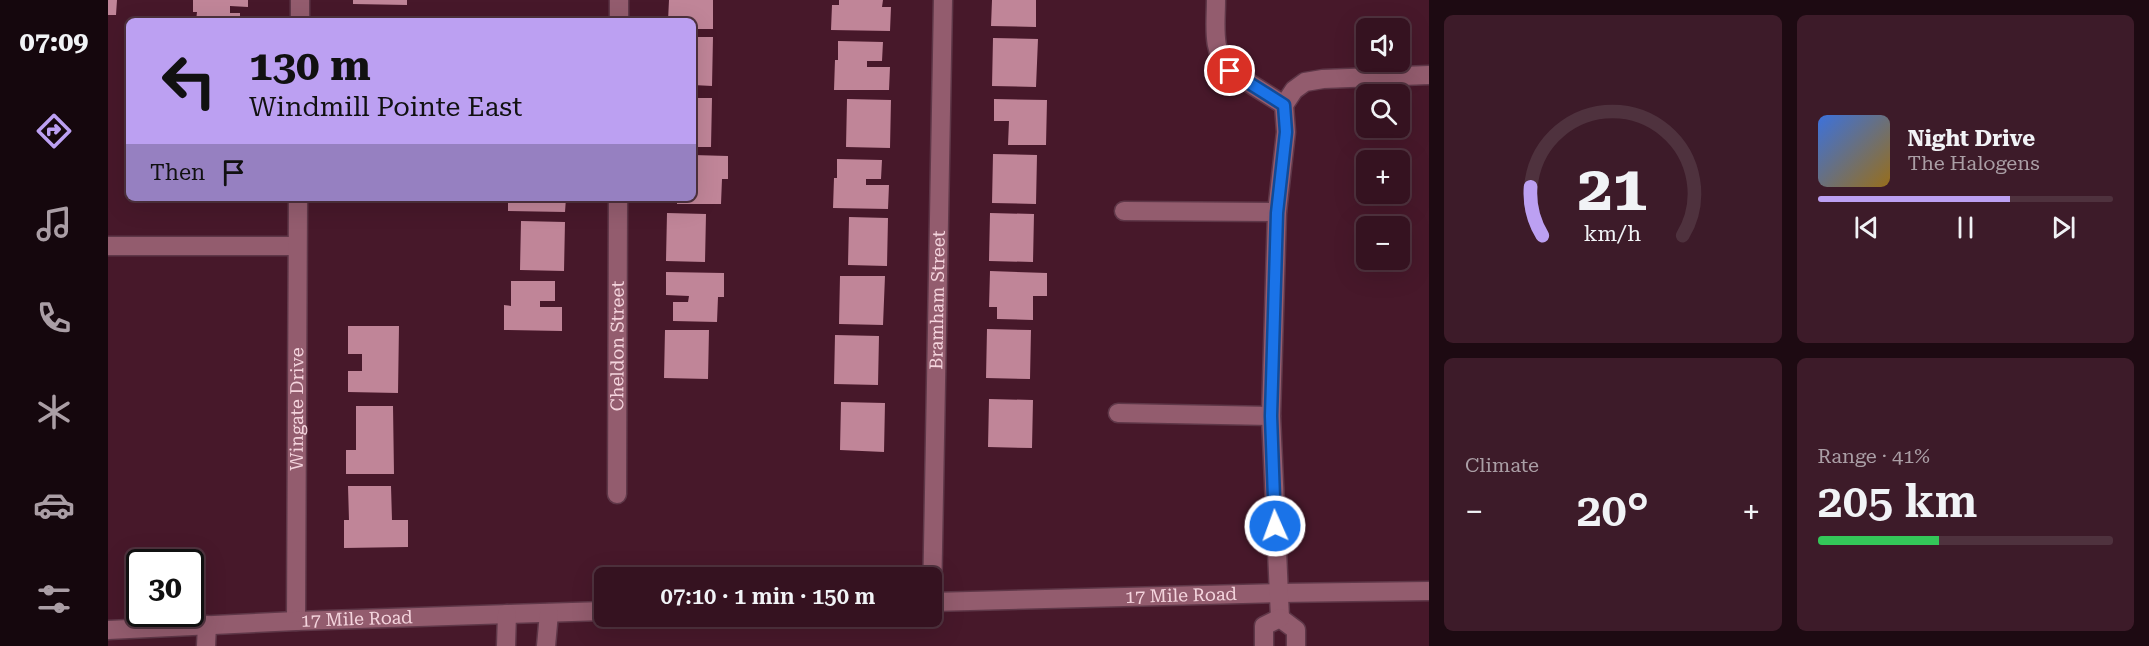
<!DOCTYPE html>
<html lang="en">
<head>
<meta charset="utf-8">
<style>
	:root { --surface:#351220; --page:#3d1b29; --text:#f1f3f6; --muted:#aa9ea5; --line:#4f323e; --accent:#bca0f2 }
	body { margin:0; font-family:"Roboto Serif",serif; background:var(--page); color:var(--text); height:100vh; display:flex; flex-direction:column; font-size:22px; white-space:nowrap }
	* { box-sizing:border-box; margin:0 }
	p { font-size:20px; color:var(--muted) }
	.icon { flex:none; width:33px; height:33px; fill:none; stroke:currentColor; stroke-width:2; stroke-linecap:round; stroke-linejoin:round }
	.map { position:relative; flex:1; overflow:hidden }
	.drawer { display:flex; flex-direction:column; gap:15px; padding:15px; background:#1d0a12; width:720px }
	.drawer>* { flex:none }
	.guide { position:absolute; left:18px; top:18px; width:570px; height:183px; border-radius:9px; box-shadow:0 6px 24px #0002,0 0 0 2px var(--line); background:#bca0f2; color:#111; overflow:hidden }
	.fabs { position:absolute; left:1248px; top:18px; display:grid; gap:12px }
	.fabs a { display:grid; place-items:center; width:54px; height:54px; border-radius:9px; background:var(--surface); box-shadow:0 6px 24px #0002,0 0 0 2px var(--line); font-size:30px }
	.speed { position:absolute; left:18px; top:549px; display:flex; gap:12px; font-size:30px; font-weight:700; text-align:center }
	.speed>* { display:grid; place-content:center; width:78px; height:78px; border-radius:50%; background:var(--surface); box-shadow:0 6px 24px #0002,0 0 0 2px var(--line); line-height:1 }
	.speed .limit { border:3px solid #111; border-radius:9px; background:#fff; color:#111 }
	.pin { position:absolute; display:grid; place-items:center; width:51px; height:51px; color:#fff; margin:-26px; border:3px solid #fff; border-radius:50%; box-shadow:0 2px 6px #0007 }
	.me { position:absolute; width:66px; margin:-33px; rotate:358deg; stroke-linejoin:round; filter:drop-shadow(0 0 4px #0008) }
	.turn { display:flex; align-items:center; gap:21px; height:126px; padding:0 24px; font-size:27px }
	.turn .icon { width:78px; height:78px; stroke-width:2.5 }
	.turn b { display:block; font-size:42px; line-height:51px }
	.then { display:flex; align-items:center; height:57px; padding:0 24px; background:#0003; gap:12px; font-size:22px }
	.big { font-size:45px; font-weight:600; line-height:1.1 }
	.drawer .card { flex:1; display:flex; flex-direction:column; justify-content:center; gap:9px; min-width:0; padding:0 21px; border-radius:9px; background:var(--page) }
	.drawer .dial { align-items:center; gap:0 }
	.dial svg { height:156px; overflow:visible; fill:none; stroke:var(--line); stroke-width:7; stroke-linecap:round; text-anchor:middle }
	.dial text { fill:var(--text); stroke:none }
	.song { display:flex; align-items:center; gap:18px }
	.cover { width:72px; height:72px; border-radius:9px; background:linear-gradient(135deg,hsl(220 70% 55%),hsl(40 70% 35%)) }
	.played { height:6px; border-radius:3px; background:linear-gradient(90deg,var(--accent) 65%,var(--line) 65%) }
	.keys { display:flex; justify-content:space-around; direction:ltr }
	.heat { display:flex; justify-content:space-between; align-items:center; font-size:33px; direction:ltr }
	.charge { height:9px; border-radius:4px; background:linear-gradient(90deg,#34c759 41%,var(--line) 0) }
	.drawer .tiles { flex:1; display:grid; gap:15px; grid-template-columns:repeat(2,1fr) }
	.trip { position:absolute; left:486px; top:567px; width:348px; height:60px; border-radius:9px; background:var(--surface); box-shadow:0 6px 24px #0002,0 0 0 2px var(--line); font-weight:600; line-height:60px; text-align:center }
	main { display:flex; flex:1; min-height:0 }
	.menu { display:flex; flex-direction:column; width:108px; justify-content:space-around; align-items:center; background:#15070d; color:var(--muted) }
	.menu .icon { width:42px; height:42px }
	.menu .active { color:var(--accent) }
	.menu b { font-size:27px; color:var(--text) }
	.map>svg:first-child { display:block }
	.building { fill:#c08598 }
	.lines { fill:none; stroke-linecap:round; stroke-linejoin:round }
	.minor-casing { stroke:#5f3748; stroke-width:21 }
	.minor { stroke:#935c6e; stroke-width:18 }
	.route-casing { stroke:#114b97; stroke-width:15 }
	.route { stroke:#1a73e8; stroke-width:10 }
	.labels { text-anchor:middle; stroke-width:6; stroke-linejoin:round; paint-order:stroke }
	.street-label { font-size:18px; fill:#f4d4dd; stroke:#47182a }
</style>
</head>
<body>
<main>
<nav class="menu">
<b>07:09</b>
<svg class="icon active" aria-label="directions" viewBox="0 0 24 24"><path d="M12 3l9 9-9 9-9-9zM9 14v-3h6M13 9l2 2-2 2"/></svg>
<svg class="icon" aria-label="music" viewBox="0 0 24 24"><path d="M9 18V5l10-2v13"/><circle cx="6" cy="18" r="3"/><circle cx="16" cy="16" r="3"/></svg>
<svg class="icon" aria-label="phone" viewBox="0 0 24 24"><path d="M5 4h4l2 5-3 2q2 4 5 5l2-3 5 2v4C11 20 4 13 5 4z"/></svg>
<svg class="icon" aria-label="climate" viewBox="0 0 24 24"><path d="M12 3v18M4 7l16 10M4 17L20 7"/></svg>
<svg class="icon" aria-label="car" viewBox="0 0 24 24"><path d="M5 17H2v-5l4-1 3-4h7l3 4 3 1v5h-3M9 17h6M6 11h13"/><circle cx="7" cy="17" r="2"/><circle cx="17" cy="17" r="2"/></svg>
<svg class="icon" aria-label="filters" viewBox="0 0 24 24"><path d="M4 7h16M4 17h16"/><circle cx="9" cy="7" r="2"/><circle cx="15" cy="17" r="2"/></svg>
</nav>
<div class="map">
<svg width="1321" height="646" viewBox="0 0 1321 646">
	<rect width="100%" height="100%" fill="#47182a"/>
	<path class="building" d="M0,0H9L8,15H0Z
		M85,0H140V7L122,6V13H132V21H88L89,12H85Z
		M245,0H299V5L245,4Z
		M561,0H605V29H585V21H560Z
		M731,0H775L774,7H783L782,31L723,30L724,5H731Z
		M884,0H928V27L883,26Z
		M585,37H605L604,86L585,85Z
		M885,38L930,39L928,87L884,86Z
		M730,41L775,42L774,61H759V67H782L781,90H726L727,60H730Z
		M585,98H604L603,147H585Z
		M739,99L783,100L782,148L738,147Z
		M886,99L939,100L938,145H900L901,121H886Z
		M885,154L929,155L928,204L884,203Z
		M585,155L620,156V179H614L613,204H569V198H585Z
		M729,159L774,160L773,179H758V185H781L780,209L725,208L726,178H729Z
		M400,198H458L457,212L400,211Z
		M559,213L598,214L597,262L558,261Z
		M882,213L926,214L925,262L881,261Z
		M741,217L780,218L779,266L740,265Z
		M413,221L457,222L456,271L412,270Z
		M882,271L939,273V296H925V320L889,319V307H881Z
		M558,272L616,273V297H610L609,322L565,321V302H580L581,296L558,295Z
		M732,276H777L775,325L731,324Z
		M403,281H447V301H432V307H454V331L396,330V305L403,306Z
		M240,326H291L290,393L240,392V371H254V354H240Z
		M879,329L923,330L922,379L878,378Z
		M557,330H601L600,379L556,378Z
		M727,335L771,336L770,385L726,384Z
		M881,399L925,400L924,448L880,447Z
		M733,402L777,403L776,452L732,450Z
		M248,406H285L286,474H238V450H248Z
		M240,486H283L284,520H300V547L236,548V520H241Z"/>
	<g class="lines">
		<g class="minor-casing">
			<g id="minor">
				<path d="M1108,0C1108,26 1103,51 1122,71L1176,105"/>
				<path d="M192,21V0"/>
				<path d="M511,21V0"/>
				<path d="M1176,105L1186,90L1197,82L1215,79L1321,75"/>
				<path d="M1016,211L1169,212"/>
				<path d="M0,246H189"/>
				<path d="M1010,413L1163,416"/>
				<path id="s1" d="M509,494L510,198"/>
				<path id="s2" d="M824,602L835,0"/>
				<path id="s3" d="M824,602L1170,593L1321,591"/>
				<path d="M1172,618L1163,416L1169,212L1178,132L1176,105"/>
				<path d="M1172,618L1188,630V646"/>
				<path id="s4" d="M188,621L190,198"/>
				<path id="s5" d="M0,630L188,621L496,611"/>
				<path d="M98,646L99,625"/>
				<path d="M398,646L399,614"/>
				<path d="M438,646L441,613"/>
				<path d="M1156,646V626L1172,618"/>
			</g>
		</g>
		<use href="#minor" class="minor"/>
	</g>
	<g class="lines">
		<g class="route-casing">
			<path id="route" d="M1122,71L1176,105L1178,132L1169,213L1163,416L1167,526"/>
		</g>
		<use href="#route" class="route"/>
	</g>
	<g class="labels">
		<g class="street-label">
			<text dy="6" stroke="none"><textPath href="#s2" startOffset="302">Bramham Street</textPath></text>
			<text dy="6" stroke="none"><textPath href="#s1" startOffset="148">Cheldon Street</textPath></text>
			<text dy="6" stroke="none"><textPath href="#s4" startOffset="212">Wingate Drive</textPath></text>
			<text dy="6" stroke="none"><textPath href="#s3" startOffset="249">17 Mile Road</textPath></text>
			<text dy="6" stroke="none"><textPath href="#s5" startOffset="249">17 Mile Road</textPath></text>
		</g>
	</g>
</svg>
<div class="fabs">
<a><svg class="icon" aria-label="sound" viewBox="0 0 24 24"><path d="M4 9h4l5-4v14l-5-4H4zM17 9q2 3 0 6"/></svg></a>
<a><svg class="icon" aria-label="search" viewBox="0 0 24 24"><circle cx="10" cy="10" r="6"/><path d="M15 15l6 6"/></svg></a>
<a>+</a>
<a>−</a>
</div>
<div class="speed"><div class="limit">30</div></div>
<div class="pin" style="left:1122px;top:71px;background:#d93025"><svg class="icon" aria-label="arrive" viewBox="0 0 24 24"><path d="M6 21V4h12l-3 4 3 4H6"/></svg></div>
<svg class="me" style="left:1167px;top:526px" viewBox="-20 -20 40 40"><circle r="17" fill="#1a73e8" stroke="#fff" stroke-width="3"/><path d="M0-11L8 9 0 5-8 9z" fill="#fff"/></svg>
<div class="trip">07:10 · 1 min · 150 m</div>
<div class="guide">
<div class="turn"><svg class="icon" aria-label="left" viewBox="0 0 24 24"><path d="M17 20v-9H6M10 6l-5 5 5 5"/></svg><div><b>130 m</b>Windmill Pointe East</div></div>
<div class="then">Then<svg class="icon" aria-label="arrive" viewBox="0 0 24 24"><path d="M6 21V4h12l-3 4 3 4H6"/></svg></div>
</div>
</div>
<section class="drawer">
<div class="tiles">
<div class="card dial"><svg viewBox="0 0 100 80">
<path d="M14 69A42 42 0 1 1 86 69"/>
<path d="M14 69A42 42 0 0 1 8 44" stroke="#bca0f2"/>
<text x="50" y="56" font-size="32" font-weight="700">21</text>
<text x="50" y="72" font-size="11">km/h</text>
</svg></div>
<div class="card">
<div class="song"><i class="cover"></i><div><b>Night Drive</b><p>The Halogens</p></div></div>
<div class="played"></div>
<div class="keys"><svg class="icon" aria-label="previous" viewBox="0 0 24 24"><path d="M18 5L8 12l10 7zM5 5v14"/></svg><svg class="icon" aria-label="pause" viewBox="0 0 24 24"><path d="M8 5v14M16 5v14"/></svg><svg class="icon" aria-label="next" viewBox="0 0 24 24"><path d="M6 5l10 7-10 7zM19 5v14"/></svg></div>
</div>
<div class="card"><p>Climate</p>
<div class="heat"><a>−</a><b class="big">20°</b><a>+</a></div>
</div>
<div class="card"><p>Range · 41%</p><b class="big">205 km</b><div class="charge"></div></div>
</div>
</section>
</main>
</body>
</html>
